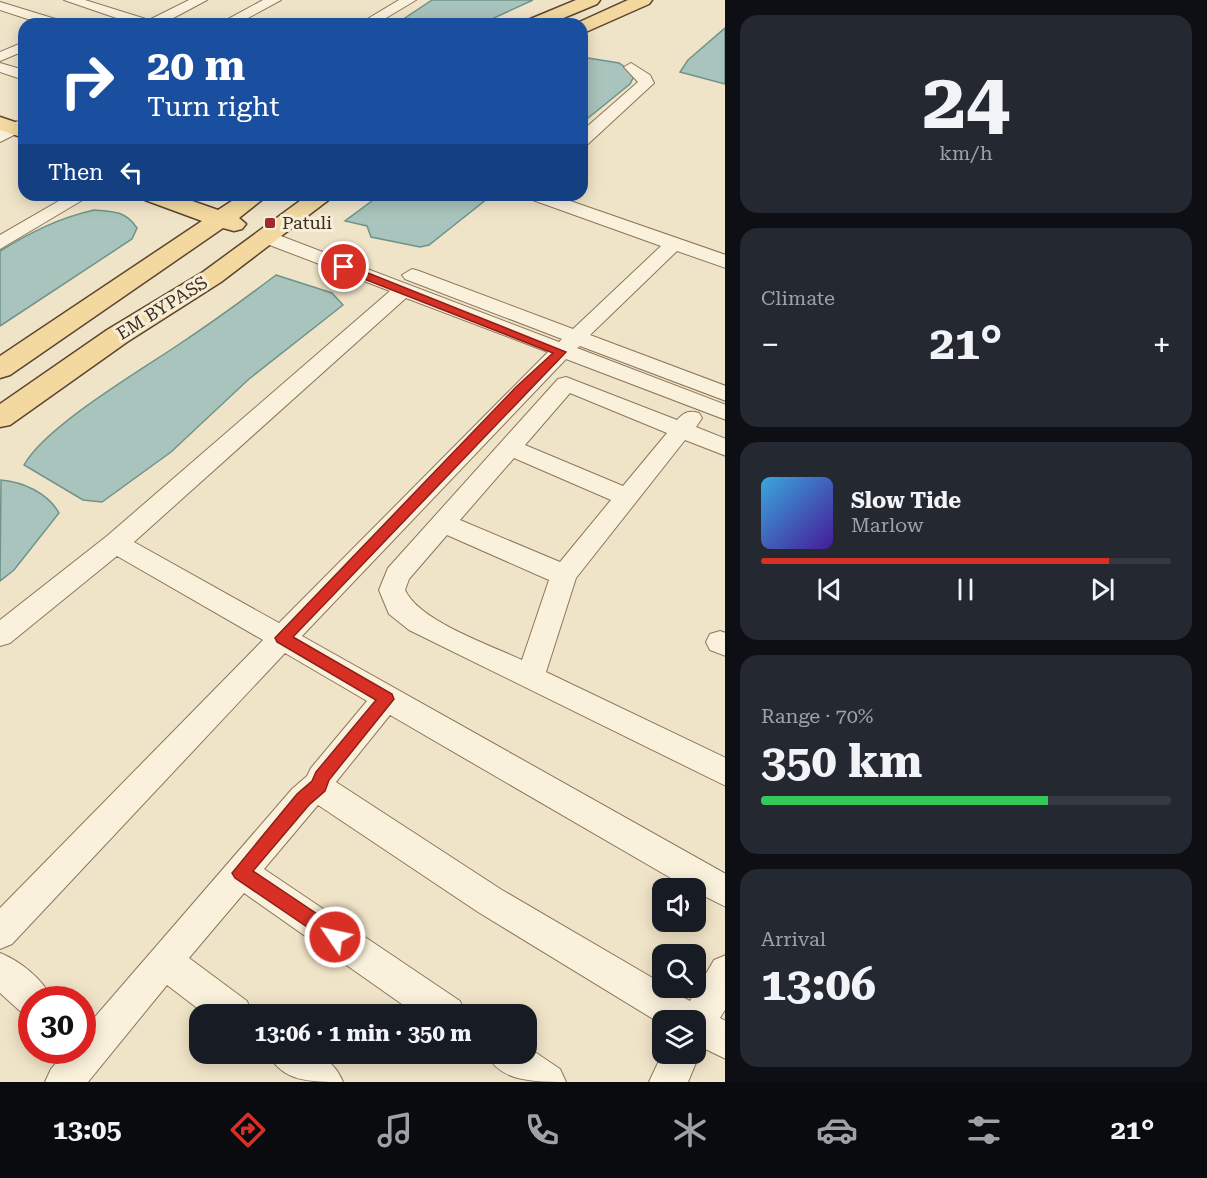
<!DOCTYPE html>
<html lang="en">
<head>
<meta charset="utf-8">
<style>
	:root { --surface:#171b24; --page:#242831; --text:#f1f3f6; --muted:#9ea1a6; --line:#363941; --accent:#d93025 }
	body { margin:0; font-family:"Roboto Serif",serif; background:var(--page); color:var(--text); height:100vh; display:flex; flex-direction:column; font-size:22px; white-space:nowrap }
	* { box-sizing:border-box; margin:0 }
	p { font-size:20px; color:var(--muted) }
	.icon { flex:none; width:33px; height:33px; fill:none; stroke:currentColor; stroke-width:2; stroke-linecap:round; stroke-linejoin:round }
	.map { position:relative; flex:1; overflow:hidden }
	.details { display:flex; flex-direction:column; gap:15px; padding:15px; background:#0d0f14; width:482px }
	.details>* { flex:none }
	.guide { position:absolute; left:18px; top:18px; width:570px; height:183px; border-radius:18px; box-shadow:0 3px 15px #0003; background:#1a4fa0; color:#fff; overflow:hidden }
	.buttons { position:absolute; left:652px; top:878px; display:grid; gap:12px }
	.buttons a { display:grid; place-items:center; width:54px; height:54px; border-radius:12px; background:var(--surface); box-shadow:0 3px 15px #0003; font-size:30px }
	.speed { position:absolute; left:18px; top:986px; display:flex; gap:12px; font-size:30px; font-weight:700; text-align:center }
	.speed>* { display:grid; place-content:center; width:78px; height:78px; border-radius:50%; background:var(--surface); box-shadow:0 3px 15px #0003; line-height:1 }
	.speed .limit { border:9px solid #d22; background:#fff; color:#111 }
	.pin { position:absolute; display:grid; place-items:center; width:51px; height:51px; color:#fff; margin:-26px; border:3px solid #fff; border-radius:50%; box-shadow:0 2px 6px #0007 }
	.me { position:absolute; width:66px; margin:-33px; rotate:304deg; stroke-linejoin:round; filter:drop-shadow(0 0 4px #0008) }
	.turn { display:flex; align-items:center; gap:21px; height:126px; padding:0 30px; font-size:27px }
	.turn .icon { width:78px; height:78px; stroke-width:2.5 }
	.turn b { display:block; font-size:42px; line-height:51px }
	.then { display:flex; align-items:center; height:57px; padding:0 30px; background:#0003; gap:12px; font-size:22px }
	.big { font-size:45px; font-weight:700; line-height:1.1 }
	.details .card { flex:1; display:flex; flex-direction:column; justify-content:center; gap:9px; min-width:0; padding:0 21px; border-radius:18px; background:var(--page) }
	.details .dial { align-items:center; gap:0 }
	.dial b { font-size:78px; line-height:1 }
	.song { display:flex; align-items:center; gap:18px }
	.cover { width:72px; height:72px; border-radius:9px; background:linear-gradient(135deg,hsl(200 70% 55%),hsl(260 70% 35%)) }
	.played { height:6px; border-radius:3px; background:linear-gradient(90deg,var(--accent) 85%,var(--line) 85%) }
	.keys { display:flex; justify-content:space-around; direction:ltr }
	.heat { display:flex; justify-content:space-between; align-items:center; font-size:33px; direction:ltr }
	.charge { height:9px; border-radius:4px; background:linear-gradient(90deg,#34c759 70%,var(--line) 0) }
	.trip { position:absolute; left:189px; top:1004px; width:348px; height:60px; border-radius:18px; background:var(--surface); box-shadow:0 3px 15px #0003; font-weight:700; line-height:60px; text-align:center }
	.menu { display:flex; height:96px; justify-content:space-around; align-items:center; background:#090b0e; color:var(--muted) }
	.menu .icon { width:42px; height:42px }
	.menu .selected { color:var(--accent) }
	.menu b { font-size:27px; color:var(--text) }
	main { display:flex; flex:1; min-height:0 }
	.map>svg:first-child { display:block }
	.water { fill:#a9c4bc; stroke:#6f938a; stroke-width:1.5 }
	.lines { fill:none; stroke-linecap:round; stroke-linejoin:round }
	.minor-casing { stroke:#8d765c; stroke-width:2 }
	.major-casing { stroke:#5b4430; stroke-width:3 }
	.minor { fill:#faf1dc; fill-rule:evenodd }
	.major { fill:#f3d9a0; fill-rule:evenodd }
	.route { fill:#d93025; stroke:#8d1f18; stroke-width:1.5 }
	.poi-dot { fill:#9e2a2b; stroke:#f7eed8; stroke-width:2 }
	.labels { text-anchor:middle; stroke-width:6; stroke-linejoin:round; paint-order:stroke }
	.far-poi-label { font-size:18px; fill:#3d2e20; stroke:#f7eed8; text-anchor:start }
	.far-street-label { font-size:18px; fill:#3d2e20; stroke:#f7eed8 }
</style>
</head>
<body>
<main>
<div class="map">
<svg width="726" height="1082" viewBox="0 0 726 1082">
	<rect width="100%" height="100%" fill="#f0e4c8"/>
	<path class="water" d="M432,0H533L481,24H408L402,20Z
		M725,28V84L680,72L688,60Z
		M582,57L619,63L635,74L630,84L582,123Z
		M380,195H492L429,245L420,247L371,237L367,226L345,221Z
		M94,210C112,211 126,211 137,228L132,239L0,326V251C31,232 59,218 94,210Z
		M276,275L332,293L343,305L249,379L171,452L102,502L83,500L24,465C45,427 136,373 175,347C210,324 243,300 276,275Z
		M1,480C23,482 48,493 59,513L14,570L0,581Z"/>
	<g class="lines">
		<g class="minor-casing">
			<path id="minor" d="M64,0H85L149,20L189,0H207L162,24H134Z
				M263,0H281L237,24H219Z
				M399,0H416L376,24H359Z
				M0,2L62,21L64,24H43L0,10Z
				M24,42V51L0,61V52Z
				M0,63L24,70V80L0,72Z
				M631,63L650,75L654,83L588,144L582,145V131L638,82L624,67Z
				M24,118V130L0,142V130Z
				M69,195H91L0,249V235Z
				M527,195H553L726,255V268L677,251L590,335L726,386V401L580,346L577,348L726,405V420L566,359L302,636L726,874V907L696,892V888H688L390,715L336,782L502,890L663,984V987L690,1001L714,960L726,955V1008L720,1018L726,1021V1059L697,1045L700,1053L688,1082H649L663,1052L696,1053V1020H663V1025L478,912L318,805L264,869L460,1001L465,1014H416L244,893L189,958L247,1001L252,1014H205L167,985L88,1082H45L51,1069L67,1050H82V1023L88,1025L292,789L307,776L311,768L367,701L285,653L12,944L0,949V908L263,640L117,556L10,643L0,646V620L107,536L390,291L259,241L257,237L259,233H273L559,342L562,339L405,279L402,275L412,269L419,271L573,329L661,246L530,199ZM406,298L548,352L279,623L134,542Z
				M566,377L677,420C684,412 689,410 699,413L702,418L696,427L726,439V456L685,440L576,578L546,672L726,758V786L409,630L389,614L379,590L388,568L558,379ZM570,393L667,433L623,486L525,445ZM514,458L611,500L560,562L460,520ZM447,535L549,580L522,660C490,645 419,621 405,590L409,579Z
				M720,631L726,633V656L710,650L706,642L710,634Z
				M0,953C20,961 43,979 52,999H32V1016L21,1012L0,993Z
				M526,1046L560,1069L566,1082C533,1082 500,1082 486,1053H526Z
				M268,1053C300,1053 328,1046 343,1082C310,1082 282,1082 268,1053Z"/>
		</g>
		<g class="major-casing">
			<path id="major" d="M576,0H600L597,4L549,24H525L528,20Z
				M628,0H652L649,4L588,31L582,32V24H575Z
				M0,117L24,125V138L0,130Z
				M141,195H175L218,210L241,195H268L239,218L246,224L242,229L234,231L223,228L10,375L0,378V356L202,221L145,200Z
				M308,195H335L221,282L127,342L10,425L0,427V404L107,330L203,272Z"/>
		</g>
		<use href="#minor" class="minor"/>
		<use href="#major" class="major"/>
	</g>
	<path class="route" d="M341,265H348L566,352L293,637L392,694L394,699L329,780L325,791L309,805L253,871L341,930L344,937L341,943L335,946L235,878L232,873L297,794L312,781L316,772L376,700L277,642L275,638L516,387L553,353L341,270Z"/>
	<rect class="poi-dot" x="264" y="217" width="12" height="12" rx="3"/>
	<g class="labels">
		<g class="far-poi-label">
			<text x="282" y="229">Patuli</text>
		</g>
		<g class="far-street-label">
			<text transform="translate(162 308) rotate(-32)" y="6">EM BYPASS</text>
		</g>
	</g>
</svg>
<div class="buttons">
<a><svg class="icon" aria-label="sound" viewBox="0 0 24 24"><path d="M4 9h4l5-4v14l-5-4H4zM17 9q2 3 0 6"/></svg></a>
<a><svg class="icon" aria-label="search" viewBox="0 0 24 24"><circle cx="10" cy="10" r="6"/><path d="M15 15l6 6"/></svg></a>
<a><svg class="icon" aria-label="layers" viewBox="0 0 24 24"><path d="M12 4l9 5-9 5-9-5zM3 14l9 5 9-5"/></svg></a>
</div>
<div class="speed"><div class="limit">30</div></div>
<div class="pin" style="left:344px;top:267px;background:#d93025"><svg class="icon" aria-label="arrive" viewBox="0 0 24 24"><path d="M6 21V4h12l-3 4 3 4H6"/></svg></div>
<svg class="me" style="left:335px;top:937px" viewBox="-20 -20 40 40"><circle r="17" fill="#d93025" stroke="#fff" stroke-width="3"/><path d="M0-11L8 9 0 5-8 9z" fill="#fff"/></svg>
<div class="trip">13:06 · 1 min · 350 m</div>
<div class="guide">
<div class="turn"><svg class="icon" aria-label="right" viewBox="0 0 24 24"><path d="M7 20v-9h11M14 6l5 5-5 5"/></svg><div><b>20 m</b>Turn right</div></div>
<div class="then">Then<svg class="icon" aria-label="left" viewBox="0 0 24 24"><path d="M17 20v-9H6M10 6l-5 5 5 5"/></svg></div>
</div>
</div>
<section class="details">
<div class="card dial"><b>24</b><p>km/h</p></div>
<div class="card"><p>Climate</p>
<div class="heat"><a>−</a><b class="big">21°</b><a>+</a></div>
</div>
<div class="card">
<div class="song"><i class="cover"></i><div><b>Slow Tide</b><p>Marlow</p></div></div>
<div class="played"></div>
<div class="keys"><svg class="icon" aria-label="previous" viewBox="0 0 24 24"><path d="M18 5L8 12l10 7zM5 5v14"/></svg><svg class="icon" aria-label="pause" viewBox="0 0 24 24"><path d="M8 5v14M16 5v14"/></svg><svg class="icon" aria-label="next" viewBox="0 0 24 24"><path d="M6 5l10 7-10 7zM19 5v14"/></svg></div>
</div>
<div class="card"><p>Range · 70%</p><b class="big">350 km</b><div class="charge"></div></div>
<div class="card"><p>Arrival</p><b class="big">13:06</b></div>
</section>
</main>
<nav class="menu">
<b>13:05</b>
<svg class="icon selected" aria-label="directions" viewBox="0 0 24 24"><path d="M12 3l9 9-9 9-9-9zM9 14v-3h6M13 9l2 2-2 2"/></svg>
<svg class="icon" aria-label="music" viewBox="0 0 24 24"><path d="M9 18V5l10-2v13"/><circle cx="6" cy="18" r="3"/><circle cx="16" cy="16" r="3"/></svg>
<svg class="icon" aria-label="phone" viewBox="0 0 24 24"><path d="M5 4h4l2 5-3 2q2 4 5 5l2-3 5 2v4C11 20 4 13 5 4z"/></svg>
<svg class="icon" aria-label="climate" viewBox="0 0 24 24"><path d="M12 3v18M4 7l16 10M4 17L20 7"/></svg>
<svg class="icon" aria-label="car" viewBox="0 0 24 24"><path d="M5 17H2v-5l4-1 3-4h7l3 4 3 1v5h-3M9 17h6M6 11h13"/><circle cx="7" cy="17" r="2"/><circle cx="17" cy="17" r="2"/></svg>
<svg class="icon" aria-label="filters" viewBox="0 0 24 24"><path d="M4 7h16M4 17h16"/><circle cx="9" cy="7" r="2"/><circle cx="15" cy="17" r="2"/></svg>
<b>21°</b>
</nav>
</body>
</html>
